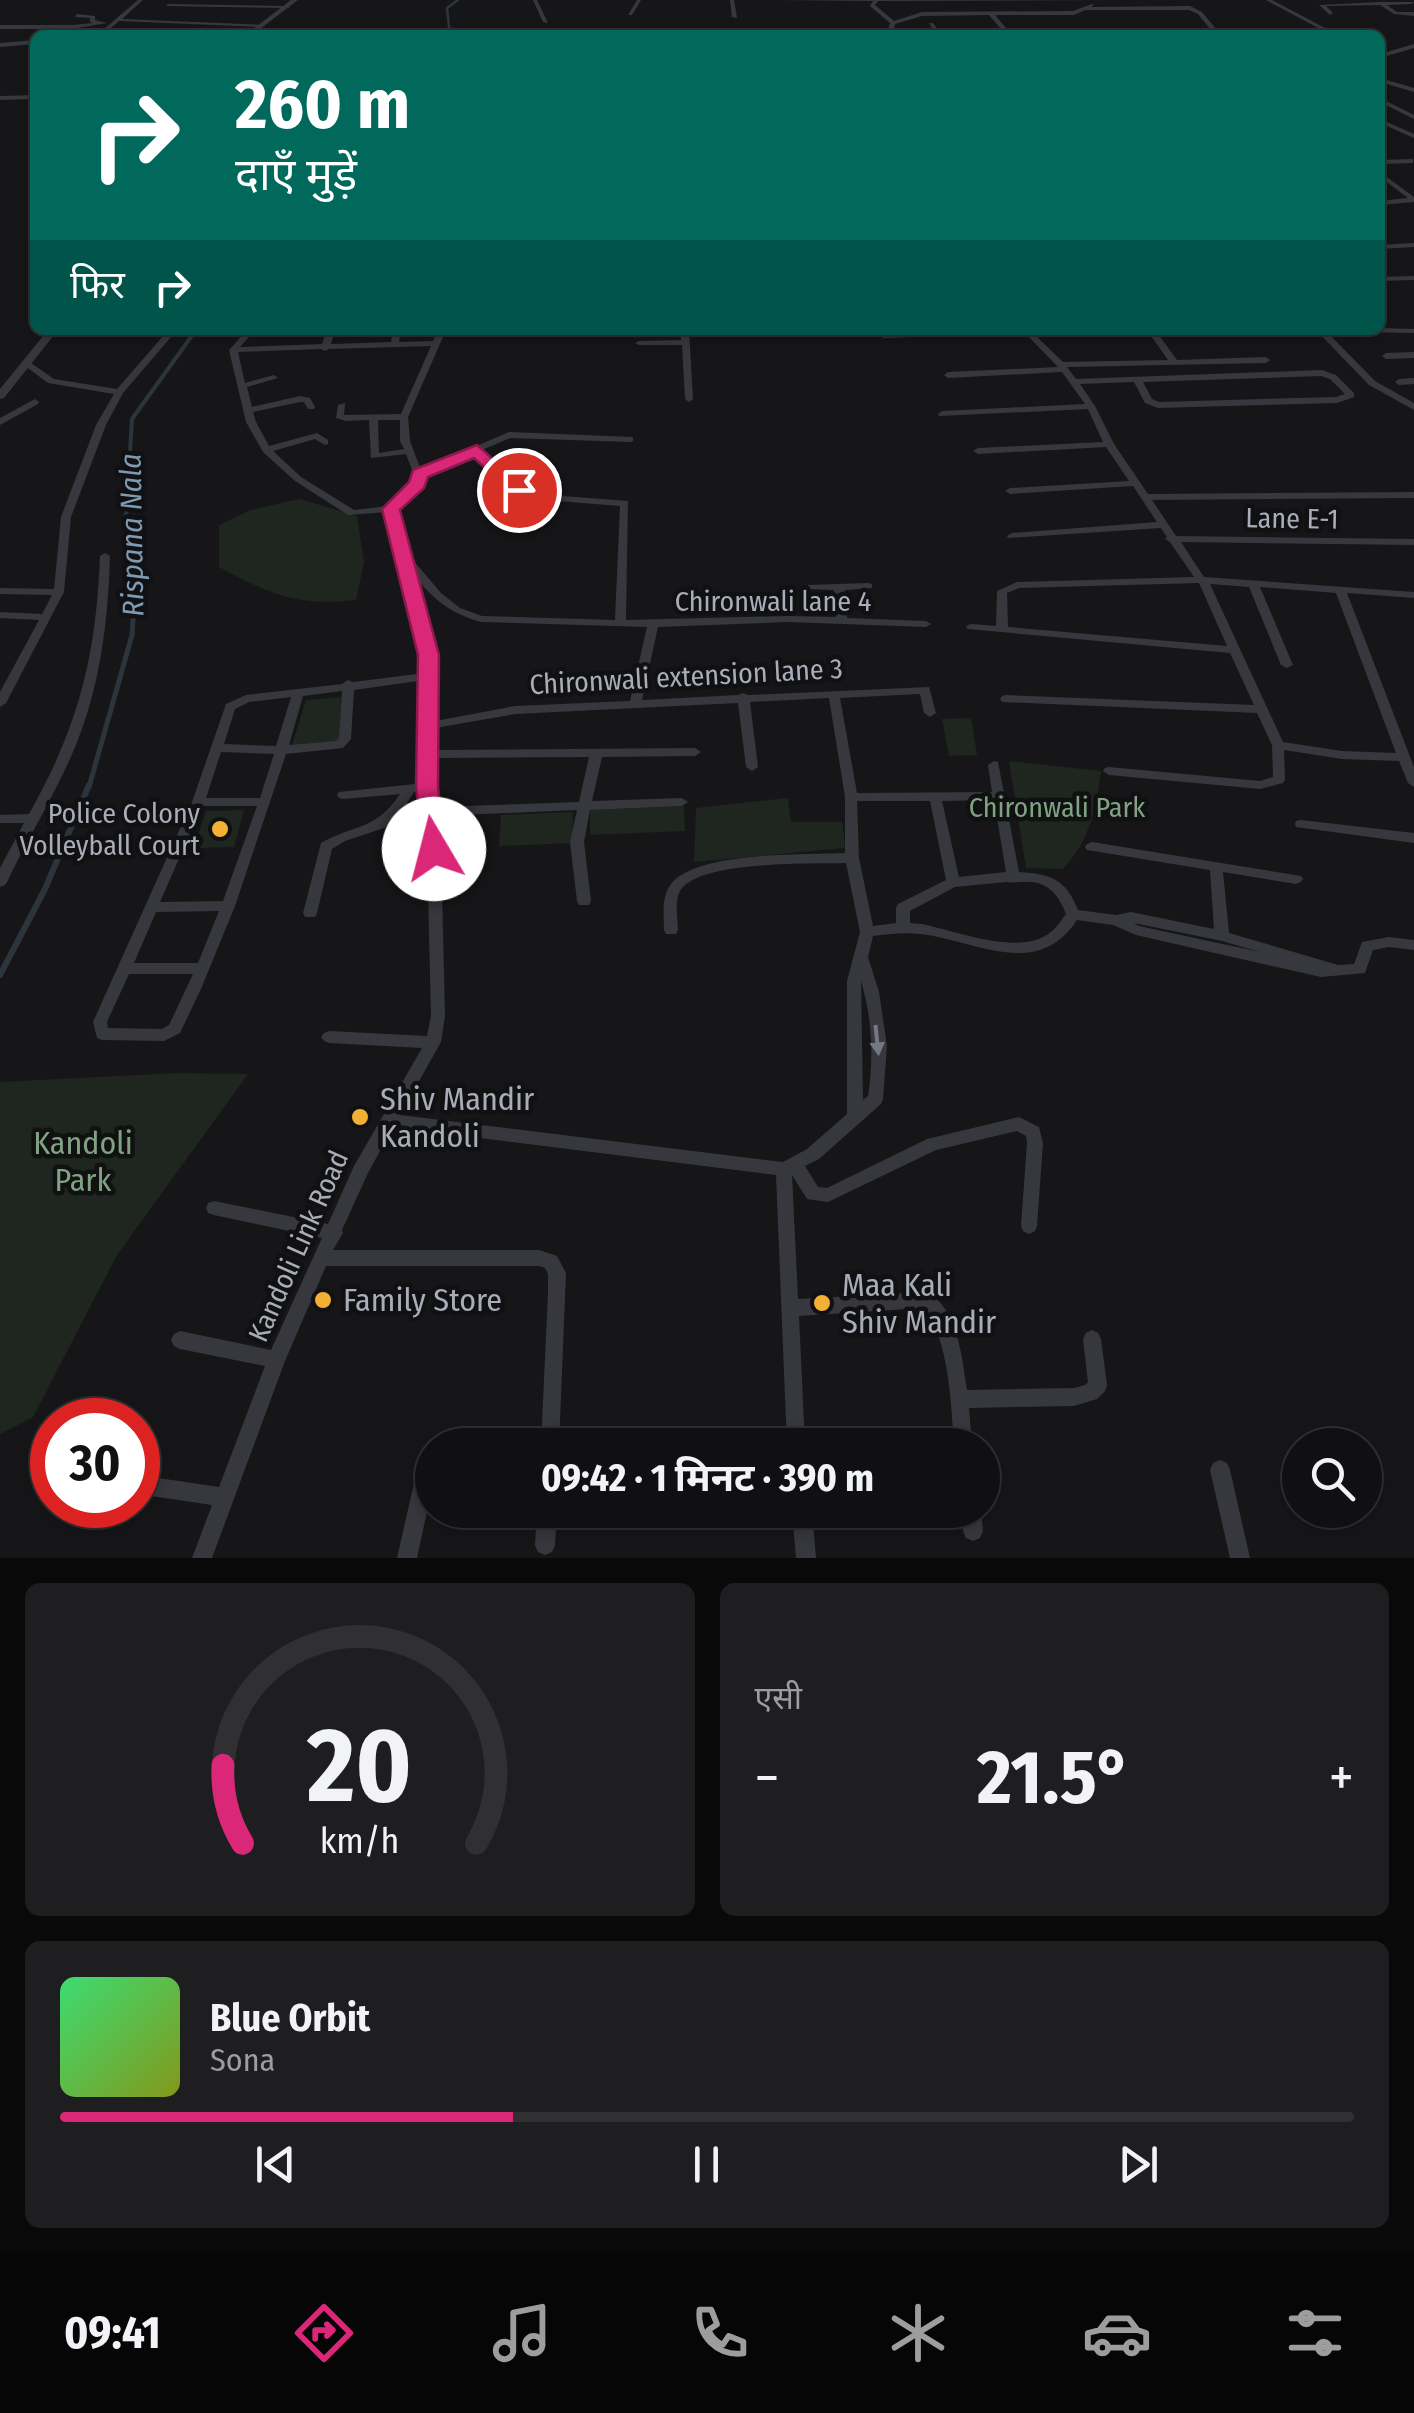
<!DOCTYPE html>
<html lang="hi">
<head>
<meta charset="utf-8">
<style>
	:root { --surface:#101012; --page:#1e1e20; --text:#f1f3f6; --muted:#9c9d9f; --line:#303032; --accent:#db2777 }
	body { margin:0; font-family:"Fira Sans Condensed","Noto Sans Devanagari",sans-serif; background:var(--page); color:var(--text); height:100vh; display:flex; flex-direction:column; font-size:38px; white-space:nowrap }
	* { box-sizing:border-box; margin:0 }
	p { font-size:32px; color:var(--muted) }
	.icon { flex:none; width:55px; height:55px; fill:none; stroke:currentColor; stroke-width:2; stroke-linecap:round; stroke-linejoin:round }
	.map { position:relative; height:1558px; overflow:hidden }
	.panel { display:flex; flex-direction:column; gap:25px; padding:25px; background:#09090a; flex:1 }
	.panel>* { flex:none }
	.banner { position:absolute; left:30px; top:30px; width:1355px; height:305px; border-radius:15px; box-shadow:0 5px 15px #0003,0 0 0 2px var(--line); background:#00695c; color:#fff; overflow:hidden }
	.buttons { position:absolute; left:1282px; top:1428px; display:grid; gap:20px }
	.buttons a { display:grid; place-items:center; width:100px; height:100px; border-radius:50%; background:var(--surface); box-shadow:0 5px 15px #0003,0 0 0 2px var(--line); font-size:50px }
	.speed { position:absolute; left:30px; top:1398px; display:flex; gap:20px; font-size:50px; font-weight:700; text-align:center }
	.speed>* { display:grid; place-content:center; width:130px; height:130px; border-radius:50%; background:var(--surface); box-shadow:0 5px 15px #0003,0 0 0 2px var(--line); line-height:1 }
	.speed .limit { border:15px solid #d22; background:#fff; color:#111 }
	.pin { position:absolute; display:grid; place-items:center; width:85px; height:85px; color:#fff; margin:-42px; border:5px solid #fff; border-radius:50%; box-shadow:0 2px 10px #0007 }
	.me { position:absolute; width:110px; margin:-55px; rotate:352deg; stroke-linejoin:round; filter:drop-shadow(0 0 8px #0008) }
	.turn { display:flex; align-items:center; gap:35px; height:210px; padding:0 40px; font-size:45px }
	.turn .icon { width:130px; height:130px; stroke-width:2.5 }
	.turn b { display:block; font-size:70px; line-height:85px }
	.then { display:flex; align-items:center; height:95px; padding:0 40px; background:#0003; gap:20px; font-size:38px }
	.big { font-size:75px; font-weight:700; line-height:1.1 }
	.panel .widget { flex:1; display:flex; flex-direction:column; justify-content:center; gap:15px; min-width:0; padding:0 35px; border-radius:15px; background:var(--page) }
	.panel .dial { align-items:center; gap:0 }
	.dial svg { height:260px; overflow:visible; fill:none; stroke:var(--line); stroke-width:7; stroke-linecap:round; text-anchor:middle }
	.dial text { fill:var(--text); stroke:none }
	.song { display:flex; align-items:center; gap:30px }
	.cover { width:120px; height:120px; border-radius:15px; background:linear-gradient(135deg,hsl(140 70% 55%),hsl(70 70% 35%)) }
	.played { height:10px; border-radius:5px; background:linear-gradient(90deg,var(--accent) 35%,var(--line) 35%) }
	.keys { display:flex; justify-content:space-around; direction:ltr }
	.heat { display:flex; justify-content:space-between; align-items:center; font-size:55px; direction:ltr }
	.panel .tiles { flex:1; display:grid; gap:25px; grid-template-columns:1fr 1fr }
	.widget:last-child { grid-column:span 2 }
	.trip { position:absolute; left:415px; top:1428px; width:585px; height:100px; border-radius:50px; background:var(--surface); box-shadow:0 5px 15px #0003,0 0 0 2px var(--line); font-weight:700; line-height:100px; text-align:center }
	.tabs { display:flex; height:160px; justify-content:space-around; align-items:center; background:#060607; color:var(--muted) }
	.tabs .icon { width:70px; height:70px }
	.tabs .current { color:var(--accent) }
	.tabs b { font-size:45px; color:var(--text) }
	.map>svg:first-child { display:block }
	.green { fill:#1e261f }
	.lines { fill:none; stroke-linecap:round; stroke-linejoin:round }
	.stream-far3 { stroke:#2c353c; stroke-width:2.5 }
	.stream-far2 { stroke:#2c353c; stroke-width:4 }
	.stream-far1 { stroke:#2c353c; stroke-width:5 }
	.stream { stroke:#2c353c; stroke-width:6 }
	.minor { fill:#37383d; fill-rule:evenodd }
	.tertiary { fill:#37383d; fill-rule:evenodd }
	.oneway { fill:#757881 }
	.route { fill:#db2777; stroke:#8e194d; stroke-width:2.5 }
	.poi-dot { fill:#f2b134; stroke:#111113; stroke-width:4 }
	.labels { text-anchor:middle; stroke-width:9; stroke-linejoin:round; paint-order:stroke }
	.street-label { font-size:28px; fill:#a8adb8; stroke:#111113 }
	.park-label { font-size:28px; fill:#7fa381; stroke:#111113 }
	.poi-label { font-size:28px; fill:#a8adb8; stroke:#111113; text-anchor:end }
	.water-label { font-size:30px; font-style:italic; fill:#7f9bb3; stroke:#111113 }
	.near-poi-label { font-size:32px; fill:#a8adb8; stroke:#111113; text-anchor:start }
	.near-park-label { font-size:32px; fill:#7fa381; stroke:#111113 }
</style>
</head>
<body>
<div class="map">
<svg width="1414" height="1558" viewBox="0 0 1414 1558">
	<rect width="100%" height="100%" fill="#161618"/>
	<path class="green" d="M300,499L357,516L364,562L356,600C298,607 269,594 219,567V525L251,510Z
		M341,697L340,741L292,745L306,700Z
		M971,718L977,755L949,756L942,719Z
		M1009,761L1101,771C1096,809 1090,840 1063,869L1026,868Z
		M788,798L791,822H842L845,848L694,862L696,808Z
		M684,806L685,831L590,835V810Z
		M244,810L234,847L194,848L206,811Z
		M573,812L572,843L499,846L501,815Z
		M177,1073L248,1074L117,1255L33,1417L0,1434V1082Z"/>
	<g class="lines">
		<path class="stream-far3" d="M455,35L449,27L447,8L458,0"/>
		<path class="stream-far2" d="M126,517L132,419L196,330"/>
		<path class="stream-far1" d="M89,787L132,635L136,577L126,515"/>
		<path class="stream" d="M0,975L45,889L89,785"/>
		<path class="minor" d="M138,0H143L122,19L265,25L262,27L119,21L103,35H97Z
			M533,0H537L548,23L543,22Z
			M637,0H641L632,15H628Z
			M730,0H734L737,18L732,17Z
			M776,0H1110L878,1L875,5L894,21L922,12L1073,11L1092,4L1094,5L1091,7L1190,6L1202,12L1216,29L1266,28L1281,35L1265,32L1016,35L1211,30L1198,14L1189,10H1085L1074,15H995L1012,35H1006L989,15L922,16L895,24L892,35H886L890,23L870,6L873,1Z
			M1266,0H1272L1327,29L1322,30Z
			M1380,2H1414L1412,4L1387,5L1397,12H1414V16L1394,14L1380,5L1326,6L1333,13L1330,15L1319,5Z
			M168,4L287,6L290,8L166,6Z
			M77,14L95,16V20L107,23L72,29H0V25H72L93,23L90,22V18L75,17Z
			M929,23H933L942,35H936Z
			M504,30L507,32L505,35H499Z
			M815,30L853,33L856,35L813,33Z
			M35,40V44L0,47V43Z
			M1414,44V48L1380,58V54Z
			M1380,78L1414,88V92L1380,82Z
			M35,95V99L0,100V96Z
			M1380,98L1414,115V119L1380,102Z
			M1380,119L1414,134V138L1380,123Z
			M1413,159V163L1380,164V160Z
			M1380,172L1414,197V202L1380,205V201L1408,198L1380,177Z
			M1414,243V247L1380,249V245Z
			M1414,276V280L1380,281V277Z
			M1380,328L1414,329V333L1364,332L1360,330H1380Z
			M247,330H255L240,347L322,344L327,330H335L331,344L391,342L393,330H401L399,342L433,341L438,330H446L408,417L410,441L421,470L509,432L633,437V441L630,442L510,438L482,450L522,489L536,494L628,501L626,620L788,616L836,617L834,590L808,589V585L868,583L872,584V588L845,590L847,618L926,621L931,624L926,627L788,622L658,627L642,700L738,695L743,693L748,695L929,687L936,713L930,717L924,713L920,694L840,698L857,793L992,792L988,765L994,761L998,762L1019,872C1051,874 1066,879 1078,910L1116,915L1131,912L1214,929L1210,870L1087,850L1085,847L1087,844L1092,842L1301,876L1303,879L1301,882L1296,884L1223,872L1229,933L1338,965L1354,964L1362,942L1389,937L1414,940V950L1389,947L1373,950L1365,973L1321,977L1136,935L1113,925L1077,920C1037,981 975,940 920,934C904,932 888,934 873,936L868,957L879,992L887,1046L883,1099L881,1104L819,1159L805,1166L818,1187L827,1188L927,1139L1019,1117L1039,1127L1043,1143L1037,1226L1035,1231L1029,1234L1023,1231L1021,1226L1027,1143L1026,1136L1017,1131L936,1150L828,1202L807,1199L792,1175L798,1299L926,1292C958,1307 962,1358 967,1390L1074,1388L1085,1385L1088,1382L1083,1339L1086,1333L1092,1330L1098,1333L1101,1339L1107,1385L1105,1391L1097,1399L1074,1406L969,1408L972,1445H954C951,1408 950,1336 922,1308L799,1316L805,1445H787L776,1175L393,1127L367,1175L342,1230L343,1233L333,1250H539L557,1256L566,1273L559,1445H541L548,1293V1274L545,1268L539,1266H326L285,1361L212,1558H192L212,1505L138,1494V1475L219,1487L265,1366L180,1349L174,1346L171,1340L174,1334L180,1331L271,1350L322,1238L214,1215L208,1213L206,1208L208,1203L214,1201L328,1224L354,1166L422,1048L329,1043L324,1041L321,1037L324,1033L329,1031L427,1036L431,1016L427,849L424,815L422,812L423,809L421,789L414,792L403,810L384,828L345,841L332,849L317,913L315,917H305L303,913L321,843C357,823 375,831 400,794L343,799L339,798L337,795L339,792L415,784L421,787L423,729L421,726L423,723L425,680L354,690L351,739L343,748L286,754L235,906L201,989L180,1033L164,1041L102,1040L97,1038L93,1022L192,802L226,704L246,695L342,684L348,680L353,682L425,673L387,512L348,515L295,481L263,452L246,422L229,350ZM431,346L401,414L346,415H344L345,403L338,405L336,418L346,421L369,420L371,458L406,454L415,478L388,506L354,510L301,477L273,451L315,439L325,445L328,444V440L317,433L269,446L256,422L253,412L300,402H304L308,409H314L315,407L310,398L300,396L252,407L247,387L278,378L274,375L245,383L238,352L321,349L325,351L329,349ZM378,420H400V441L404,449L379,453ZM474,453L516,493L532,499L620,506L615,620L482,616L460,608L441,593L407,553L396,509L423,480L424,475ZM411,572C431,597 450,614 481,622L647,627L630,701L515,706L435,721L437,676ZM342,691L339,738L336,741L289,745L303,696ZM291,697L276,746L224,744L235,709L249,702ZM829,698L845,797V853C805,855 696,851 671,884C661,897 664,915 664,930L666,934H676L678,930C678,918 674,902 680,891C698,860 813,864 846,863L860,932L847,981V1114L807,1149L783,1162L400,1115L441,1042L445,1016L441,849L437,816L577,810L570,842L577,901L579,905H589L591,901L584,842L590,810L682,806L688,802L682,798L592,801L602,757L695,756L701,752L695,748L434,750L435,728L515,714L738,703L746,767L752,771L758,767L750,702ZM221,752L274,754L260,798H206ZM589,757L579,802L436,807L433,787L434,758ZM994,800L1006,872L959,877L942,801ZM857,801H930L946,880L898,904L896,908V923L873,926L859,858ZM202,806H257L223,901L160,902ZM1006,882C1012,883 1017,882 1022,882C1046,880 1058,893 1066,914C1059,923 1054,932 1043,937C1012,953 955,931 922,924L910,923V911L955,887ZM219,911L198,963H134L156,912ZM1134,923L1222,941L1260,952L1139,926ZM129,974H193L169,1025L162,1029L108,1028L107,1022ZM861,981C872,1017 874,1058 868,1096L863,1100Z
			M681,330H689L693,399L689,402L685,399L682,345H639L635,343L639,341L681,340Z
			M979,330H1048L1044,332L1033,333L1063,362L1168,360L1147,330H1155L1177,360L1266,357L1270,360L1266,363L1067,367L1076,379L1322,370L1336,375L1354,393V397L1337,403L1158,408L1145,403L1134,382L1080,384L1095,406L1114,444L1148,494L1414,492V498L1152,500L1176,536L1414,539V545L1181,542L1204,577L1414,592V598L1347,593L1414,767V787L1408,783L1399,761L1342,759L1284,750L1285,780L1283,783L1260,789L1109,775L1103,771L1105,768L1109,767L1260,781L1273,777L1272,745L1257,713L1002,702L1000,699L1002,696L1006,695L1254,705L1230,653L968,629L966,627L968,625L972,624L996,626L997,591L1017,582L1194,577L1170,542L1165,539L1167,537L1161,528L1008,538L1007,536L1012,533L1157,522L1133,486L1010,494L1005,491L1010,488L1129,481L1106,447L978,454L973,451L978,448L1103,442L1088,409L939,416L938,414L942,411L1085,404L1062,372L948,378L944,375L948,372L1058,367L1025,333L884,338L880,336L884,334ZM1321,376L1330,379L1345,394L1336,397L1159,402L1152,399L1143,382ZM1199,583L1227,646L1008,627L1007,593L1019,588ZM1210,584L1249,587L1281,665L1287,668L1293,665L1260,587L1336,593L1396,753L1342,751L1283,742Z
			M1316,330H1325L1375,381L1414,403V410L1369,385Z
			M164,335L171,337L123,393L106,425L71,517L64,592L6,703L0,707V692L39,620L0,618V612L42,614L52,595L0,594V588L54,589L61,517L96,425L114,394L48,383L21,363L28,361L54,379L117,389Z
			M1414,352V358L1386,359L1382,356L1386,353Z
			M1414,378V384L1399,385L1395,382L1399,379Z
			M35,399L39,402L38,404L0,425V418Z
			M105,553L110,556C108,623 100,689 73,752C54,796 28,838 7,882L5,885L0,887V868L24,823H0V815L29,814C79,725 96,657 100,556Z
			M1301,820L1414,833V843L1296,827L1295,824L1296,821Z
			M427,1460L432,1463V1488L417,1558H397L417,1470L420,1463Z
			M1220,1460L1227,1463L1230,1470L1250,1558H1230L1210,1470L1213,1463Z
			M537,1510H557L555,1545L552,1552L545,1555L538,1552L535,1545Z
			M792,1510H812L816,1558H796Z
			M961,1510H981L983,1531L980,1538L973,1541L966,1538L963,1531Z"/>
		<path class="tertiary" d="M291,0H298L252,35H245Z
			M48,330H58L4,398L0,399V389Z"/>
	</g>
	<defs><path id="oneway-solid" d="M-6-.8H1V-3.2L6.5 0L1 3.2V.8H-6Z" transform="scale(2.5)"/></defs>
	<use class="oneway" href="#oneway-solid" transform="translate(877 1040) rotate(84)"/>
	<path class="route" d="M477,445L525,487V494H513L474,458L428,477L424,488L400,510L439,655L438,787L446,849L434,858L423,849L416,787L418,655L382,509L409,482L413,470Z"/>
	<g class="poi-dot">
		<circle cx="220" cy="829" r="10"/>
		<circle cx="360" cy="1117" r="10"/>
		<circle cx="323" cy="1300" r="10"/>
		<circle cx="822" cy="1303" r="10"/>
	</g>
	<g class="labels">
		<g class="street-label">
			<text transform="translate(1292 518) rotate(1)" y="10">Lane E-1</text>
			<text x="773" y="611">Chironwali lane 4</text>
			<text transform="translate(686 676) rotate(-3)" y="10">Chironwali extension lane 3</text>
			<text transform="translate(298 1246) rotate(-66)" y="10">Kandoli Link Road</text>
		</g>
		<g class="park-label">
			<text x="1057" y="817">Chironwali Park</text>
		</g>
		<g class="poi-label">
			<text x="200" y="823">Police Colony<tspan x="200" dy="32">Volleyball Court</tspan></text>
		</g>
		<g class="water-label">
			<text transform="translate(132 535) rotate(-91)" y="10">Rispana Nala</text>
		</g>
		<g class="near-poi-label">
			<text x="380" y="1110">Shiv Mandir<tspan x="380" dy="37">Kandoli</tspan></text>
			<text x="842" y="1296">Maa Kali<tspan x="842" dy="37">Shiv Mandir</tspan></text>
			<text x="343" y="1311">Family Store</text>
		</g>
		<g class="near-park-label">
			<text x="83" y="1154">Kandoli<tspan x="83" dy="37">Park</tspan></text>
		</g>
	</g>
</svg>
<div class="buttons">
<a><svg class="icon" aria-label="search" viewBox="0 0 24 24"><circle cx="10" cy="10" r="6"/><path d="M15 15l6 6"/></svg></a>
</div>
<div class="speed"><div class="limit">30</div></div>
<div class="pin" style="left:519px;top:490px;background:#d93025"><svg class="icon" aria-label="arrive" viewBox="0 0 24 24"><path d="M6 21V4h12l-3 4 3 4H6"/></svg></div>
<svg class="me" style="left:434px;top:849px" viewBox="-20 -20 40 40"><circle r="19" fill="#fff"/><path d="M0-13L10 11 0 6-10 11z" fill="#db2777"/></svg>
<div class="trip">09:42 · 1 मिनट · 390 m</div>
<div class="banner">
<div class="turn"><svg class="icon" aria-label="right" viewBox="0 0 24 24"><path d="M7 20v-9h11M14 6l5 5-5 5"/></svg><div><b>260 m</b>दाएँ मुड़ें</div></div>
<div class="then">फिर<svg class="icon" aria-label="right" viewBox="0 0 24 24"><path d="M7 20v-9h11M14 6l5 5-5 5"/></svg></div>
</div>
</div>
<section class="panel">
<div class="tiles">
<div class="widget dial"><svg viewBox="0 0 100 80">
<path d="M14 69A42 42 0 1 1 86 69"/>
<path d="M14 69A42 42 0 0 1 8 45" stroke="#db2777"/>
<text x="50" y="56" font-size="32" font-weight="700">20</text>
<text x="50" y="72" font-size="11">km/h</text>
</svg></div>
<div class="widget"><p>एसी</p>
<div class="heat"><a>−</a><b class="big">21.5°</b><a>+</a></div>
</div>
<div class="widget">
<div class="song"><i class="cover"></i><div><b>Blue Orbit</b><p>Sona</p></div></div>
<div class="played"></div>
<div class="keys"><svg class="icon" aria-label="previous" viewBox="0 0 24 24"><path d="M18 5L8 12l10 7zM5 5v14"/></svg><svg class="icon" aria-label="pause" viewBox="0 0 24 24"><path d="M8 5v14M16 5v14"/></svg><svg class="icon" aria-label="next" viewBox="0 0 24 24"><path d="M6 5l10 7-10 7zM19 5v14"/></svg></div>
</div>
</div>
</section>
<nav class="tabs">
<b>09:41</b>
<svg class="icon current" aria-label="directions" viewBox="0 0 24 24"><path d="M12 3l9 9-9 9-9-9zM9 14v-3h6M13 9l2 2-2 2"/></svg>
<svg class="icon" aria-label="music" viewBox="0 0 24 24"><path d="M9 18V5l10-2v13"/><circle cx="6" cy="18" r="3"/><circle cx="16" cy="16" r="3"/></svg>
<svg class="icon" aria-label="phone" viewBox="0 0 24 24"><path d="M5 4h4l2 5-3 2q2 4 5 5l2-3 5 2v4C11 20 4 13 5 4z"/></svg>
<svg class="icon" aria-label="climate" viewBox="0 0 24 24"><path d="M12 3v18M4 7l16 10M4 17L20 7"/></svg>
<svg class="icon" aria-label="car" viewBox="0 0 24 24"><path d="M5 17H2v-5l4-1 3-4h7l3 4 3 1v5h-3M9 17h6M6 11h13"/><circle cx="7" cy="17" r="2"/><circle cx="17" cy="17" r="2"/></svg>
<svg class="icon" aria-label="filters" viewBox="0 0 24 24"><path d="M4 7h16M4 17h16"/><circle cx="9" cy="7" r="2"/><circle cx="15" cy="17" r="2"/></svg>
</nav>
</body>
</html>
